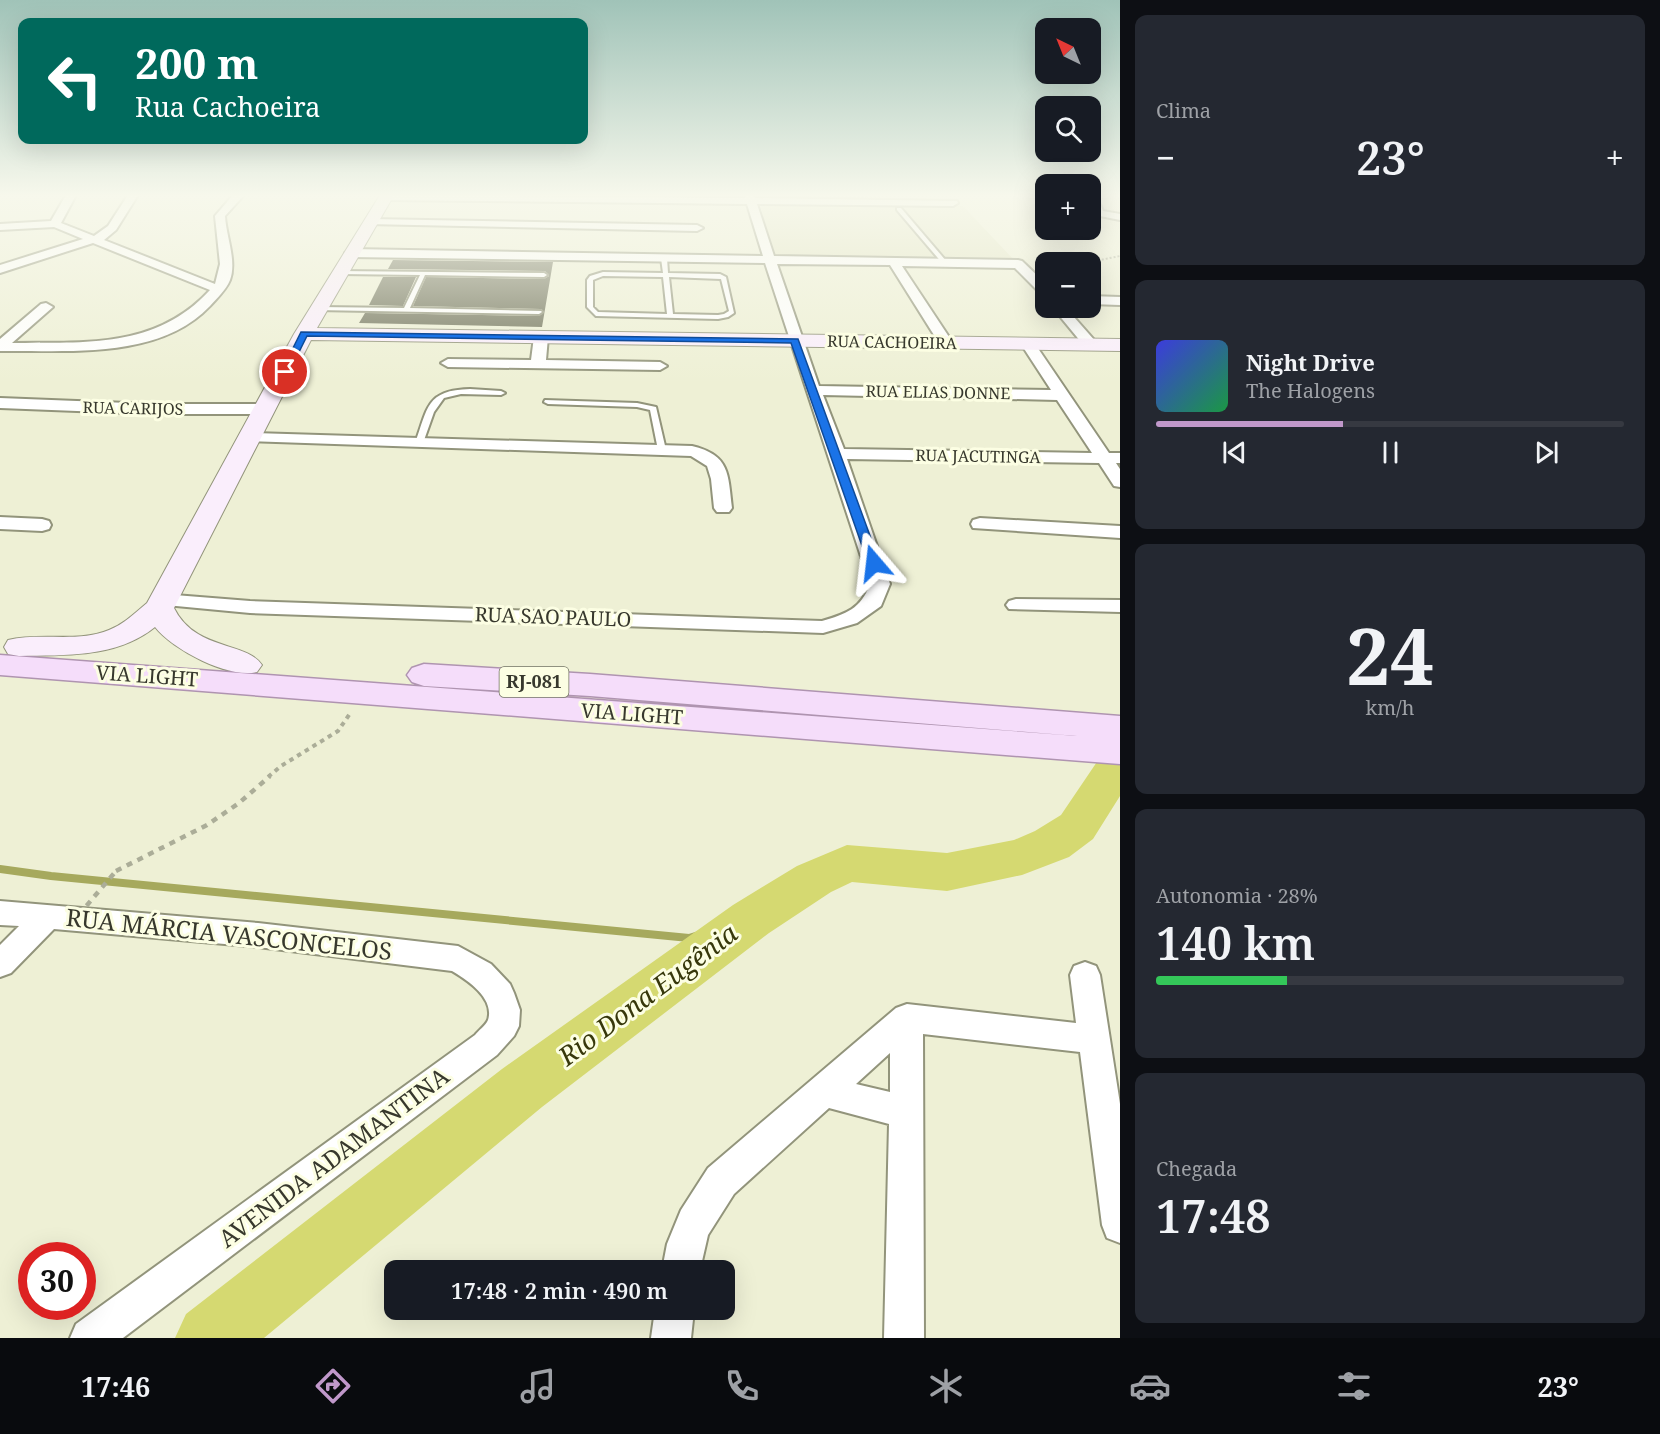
<!DOCTYPE html>
<html lang="pt">
<head>
<meta charset="utf-8">
<style>
	:root { --surface:#171b24; --page:#242831; --text:#f1f3f6; --muted:#9ea1a6; --line:#363941; --accent:#c098ca }
	body { margin:0; font-family:"Noto Serif",serif; background:var(--page); color:var(--text); height:100vh; display:flex; flex-direction:column; font-size:22px; white-space:nowrap }
	* { box-sizing:border-box; margin:0 }
	p { font-size:20px; color:var(--muted) }
	.icon { flex:none; width:33px; height:33px; fill:none; stroke:currentColor; stroke-width:2; stroke-linecap:round; stroke-linejoin:round }
	.map { position:relative; flex:1; overflow:hidden }
	.panel { display:flex; flex-direction:column; gap:15px; padding:15px; background:#0d0f14; width:540px }
	.panel>* { flex:none }
	.top-card { position:absolute; left:18px; top:18px; width:570px; height:126px; border-radius:12px; box-shadow:0 6px 24px #0002; background:#00695c; color:#fff; overflow:hidden }
	.needle { width:39px; rotate:317deg }
	.buttons { position:absolute; left:1035px; top:18px; display:grid; gap:12px }
	.buttons a { display:grid; place-items:center; width:66px; height:66px; border-radius:12px; background:var(--surface); box-shadow:0 6px 24px #0002; font-size:30px }
	.speed { position:absolute; left:18px; top:1242px; display:flex; gap:12px; font-size:30px; font-weight:700; text-align:center }
	.speed>* { display:grid; place-content:center; width:78px; height:78px; border-radius:50%; background:var(--surface); box-shadow:0 6px 24px #0002; line-height:1 }
	.speed .limit { border:9px solid #d22; background:#fff; color:#111 }
	.pin { position:absolute; display:grid; place-items:center; width:51px; height:51px; color:#fff; margin:-26px; border:3px solid #fff; border-radius:50%; box-shadow:0 2px 6px #0007 }
	.me { position:absolute; width:66px; margin:-33px; rotate:343deg; stroke-linejoin:round; filter:drop-shadow(0 0 4px #0008) }
	.turn { display:flex; align-items:center; gap:21px; height:126px; padding:0 18px; font-size:27px }
	.turn .icon { width:78px; height:78px; stroke-width:2.5 }
	.turn b { display:block; font-size:42px; line-height:51px }
	.big { font-size:45px; font-weight:600; line-height:1.1 }
	.panel .card { flex:1; display:flex; flex-direction:column; justify-content:center; gap:9px; min-width:0; padding:0 21px; border-radius:12px; background:var(--page) }
	.panel .dial { align-items:center; gap:0 }
	.dial b { font-size:78px; line-height:1 }
	.song { display:flex; align-items:center; gap:18px }
	.cover { width:72px; height:72px; border-radius:9px; background:linear-gradient(135deg,hsl(240 70% 55%),hsl(140 70% 35%)) }
	.played { height:6px; border-radius:3px; background:linear-gradient(90deg,var(--accent) 40%,var(--line) 40%) }
	.keys { display:flex; justify-content:space-around; direction:ltr }
	.heat { display:flex; justify-content:space-between; align-items:center; font-size:33px; direction:ltr }
	.charge { height:9px; border-radius:4px; background:linear-gradient(90deg,#34c759 28%,var(--line) 0) }
	.trip { position:absolute; left:384px; top:1260px; width:351px; height:60px; border-radius:12px; background:var(--surface); box-shadow:0 6px 24px #0002; font-weight:600; line-height:60px; text-align:center }
	.tab-bar { display:flex; height:96px; justify-content:space-around; align-items:center; background:#090b0e; color:var(--muted) }
	.tab-bar .icon { width:42px; height:42px }
	.tab-bar .selected { color:var(--accent) }
	.tab-bar b { font-size:27px; color:var(--text) }
	main { display:flex; flex:1; min-height:0 }
	.map>svg:first-child { display:block }
	.built { fill:#e2e4c2 }
	.lines { fill:none; stroke-linecap:round; stroke-linejoin:round }
	.stream { stroke:#a6a95d; stroke-width:8 }
	.river { fill:#d5d971; fill-rule:evenodd }
	.building { fill:#72745c }
	.lane-casing { stroke:#92947b; stroke-width:4 }
	.street-casing { stroke:#92947b; stroke-width:4 }
	.secondary-casing { stroke:#92947b; stroke-width:2 }
	.primary-casing { stroke:#af94b0; stroke-width:3 }
	.path-far2 { stroke:#abad98; stroke-width:2; stroke-dasharray:2 2; stroke-linecap:butt }
	.path-far1 { stroke:#abad98; stroke-width:4; stroke-dasharray:4.5 4.5; stroke-linecap:butt }
	.path { stroke:#abad98; stroke-width:4.5; stroke-dasharray:6 6; stroke-linecap:butt }
	.lane { fill:#fff; fill-rule:evenodd }
	.street { fill:#fff; fill-rule:evenodd }
	.secondary { fill:#faeefc; fill-rule:evenodd }
	.primary { fill:#f5ddfa; fill-rule:evenodd }
	.path-bridge { stroke:#abad98; stroke-width:4.5; stroke-dasharray:6 6; stroke-linecap:butt }
	.route { fill:#1a73e8; stroke:#114b97; stroke-width:1.5 }
	.labels { text-anchor:middle; stroke-width:6; stroke-linejoin:round; paint-order:stroke }
	.far-street-label { font-size:16px; fill:#37382d; stroke:#fcfee3 }
	.shield { fill:#fcfee3; stroke:#727364; stroke-width:1.5 }
	.shield-label { font-size:18px; font-weight:bold; fill:#37382d }
	.street-label { font-size:20px; fill:#37382d; stroke:#fcfee3 }
	.near-street-label { font-size:24px; fill:#37382d; stroke:#fcfee3 }
	.near-water-label { font-size:26px; font-style:italic; fill:#37380b; stroke:#fcfee3 }
</style>
</head>
<body>
<main>
<div class="map">
<svg width="1120" height="1338" viewBox="0 0 1120 1338">
	<rect width="100%" height="100%" fill="#eef0d5"/>
	<path class="built" d="M760,204L963,206L1014,260L773,258Z"/>
	<g class="lines">
		<path class="stream" d="M0,869L51,876L689,938L751,919"/>
		<path class="river" d="M1120,746V796L1093,839L1069,857L1022,875L947,891L852,882L831,892L769,933L542,1107L264,1338H175L186,1314L502,1069L733,905L797,866L847,845L947,853L1014,840L1035,831L1061,815L1105,750Z"/>
	</g>
	<path class="building" d="M393,260L553,262L542,327L359,323L365,313L539,316L544,312L541,309L413,306L426,277L544,279L549,276L545,271L388,269Z
		M383,277H416L403,306L369,305Z"/>
	<g class="lines">
		<g class="lane-casing">
			<path id="lane" d="M897,208H901L947,262V264H943L897,210Z
				M664,256L667,258L668,273L720,274L726,277L734,313L728,317L718,319L596,316L587,307V280L590,276L603,272L663,273L661,258ZM603,276L663,277L667,314L598,312L593,307V280ZM669,277L721,279L729,311L724,314L718,315L673,314Z
				M338,271L544,273L547,275L544,277L425,275L410,308L541,311L542,312L539,314L316,310V308L318,307L404,308L420,275L340,274L337,272Z
				M470,389L501,391L505,393L501,395L461,394L444,398L434,412L423,443L419,445H416L415,443C428,408 426,390 470,389Z
				M545,400L637,403L656,407L666,450L662,452L658,450L650,410L637,407L548,404L544,402Z"/>
		</g>
		<g class="street-casing">
			<path id="street" d="M66,195H76L61,223L94,236L108,226L128,195H138L116,230L104,240L215,284L220,264L215,216L233,195H244L225,216C226,236 237,261 230,280C226,290 217,298 210,306C159,360 68,350 0,351V339L41,304L46,303L53,307L12,343C86,342 156,349 210,290L93,243L0,273V265L83,239L54,227L0,230V224L51,221Z
				M382,195L745,198L744,195H754L755,198L957,201L958,203L953,206L757,204L774,256L1018,260L1022,261L1046,284V296L1042,295L1015,268L902,266L953,343L946,347L939,343L890,265L777,264L819,386L1051,390L1021,344L1028,340L1033,341L1109,453H1120V463H1116L1120,469V487L1114,486L1099,463L847,459L890,584L881,606L857,623L823,633L250,613L155,604L152,600L155,596L162,594L250,601L822,621C846,614 861,609 870,584L765,263L351,257L345,253L351,249L763,256L747,204L386,200L382,199ZM823,395L1057,400L1092,453L844,449Z
				M1090,197H1097L1103,211L1120,214V220L1095,215L1090,205Z
				M371,219L697,225L703,228L697,231L367,224V220Z
				M1090,296L1120,297V305L1090,304Z
				M1053,308H1066L1096,342L1098,345L1096,348H1086Z
				M541,333L548,337L546,360L660,362L667,366L660,370L448,367L441,363L448,359L531,360L534,337Z
				M0,398L154,404H266L274,409L266,414H154L0,408Z
				M250,433L692,446C730,455 728,474 732,508L729,512H717L714,508L711,479L707,466L691,456L244,441L242,438Z
				M0,517L42,519L49,521L51,525L49,529L42,531L0,529Z
				M980,518L1120,526V538L973,528L971,524L973,520Z
				M1016,599L1120,600V612L1009,609L1006,605L1009,601Z
				M0,901L258,923L458,946L491,964L510,984L514,993L520,1010L519,1026L514,1036L497,1055L123,1338H70L76,1324L475,1035C478,1031 486,1025 488,1020C495,998 467,980 452,971L258,947L54,929L11,973L0,977V945L19,926L0,925Z
				M1085,962L1096,966L1100,975L1120,1104V1243L1107,1238L1102,1225L1080,1052L923,1034L924,1338H884L889,1124L829,1108L734,1194L708,1235L700,1270H662L667,1244L681,1210L708,1168L896,1008L907,1004L1076,1023L1070,975L1074,966ZM890,1053V1092L856,1084Z
				M655,1310H694L691,1338H651Z"/>
		</g>
		<g class="secondary-casing">
			<path id="secondary" d="M380,195H394L317,328L1120,339V351L311,340L174,608C195,651 246,641 262,665L257,672C229,679 173,650 155,627C117,658 66,655 19,656L8,654L4,647L8,640C41,632 78,643 109,630C124,624 135,613 147,603L294,334Z"/>
		</g>
		<g class="primary-casing">
			<path id="primary" d="M0,655L1077,736L590,696L424,686L412,682L407,675L412,668L424,664L590,674L1120,716V764L0,675Z"/>
		</g>
		<path class="path-far2" d="M1090,262L1120,256"/>
		<path class="path-far1" d="M268,777L281,766L338,731L351,712"/>
		<path class="path" d="M116,871L207,825L239,803L270,776"/>
		<use href="#lane" class="lane"/>
		<use href="#street" class="street"/>
		<use href="#secondary" class="secondary"/>
		<use href="#primary" class="primary"/>
		<path class="path-bridge" d="M71,924L116,871"/>
	</g>
	<linearGradient id="sky" x2="0" y2="1"><stop stop-color="#a0c3b8"/><stop offset="0.51" stop-color="#f7f8ec"/><stop offset="1" stop-color="#f7f8ec" stop-opacity="0"/></linearGradient>
	<rect width="1120" height="383" fill="url(#sky)"/>
	<path class="route" d="M301,332L798,339L880,563L874,567L868,563L791,343L307,336L289,372L282,373L281,372Z"/>
	<g class="labels">
		<g class="far-street-label">
			<text transform="translate(892 342) rotate(1)" y="6">RUA CACHOEIRA</text>
			<text transform="translate(938 392) rotate(1)" y="6">RUA ELIAS DONNE</text>
			<text transform="translate(133 408) rotate(1)" y="6">RUA CARIJOS</text>
			<text transform="translate(978 456) rotate(1)" y="6">RUA JACUTINGA</text>
		</g>
		<rect class="shield" x="499.5" y="667" width="69" height="30" rx="4.5"/>
		<g class="shield-label">
			<text x="534" y="688">RJ-081</text>
		</g>
		<g class="street-label">
			<text transform="translate(553 617) rotate(2)" y="7">RUA SAO PAULO</text>
			<text transform="translate(147 676) rotate(4)" y="7">VIA LIGHT</text>
			<text transform="translate(632 714) rotate(4)" y="7">VIA LIGHT</text>
		</g>
		<g class="near-street-label">
			<text transform="translate(229 935) rotate(6)" y="8">RUA MÁRCIA VASCONCELOS</text>
			<text transform="translate(334 1158) rotate(-37)" y="8">AVENIDA ADAMANTINA</text>
		</g>
		<g class="near-water-label">
			<text transform="translate(648 995) rotate(-37)" y="9">Rio Dona Eugênia</text>
		</g>
	</g>
</svg>
<div class="buttons">
<a><svg class="needle" viewBox="-14 -14 28 28"><path d="M0-13l5 13h-10z" fill="#e53935"/><path d="M0 13l5-13h-10z" fill="#9ea1a6"/></svg></a>
<a><svg class="icon" aria-label="search" viewBox="0 0 24 24"><circle cx="10" cy="10" r="6"/><path d="M15 15l6 6"/></svg></a>
<a>+</a>
<a>−</a>
</div>
<div class="speed"><div class="limit">30</div></div>
<div class="pin" style="left:285px;top:372px;background:#d93025"><svg class="icon" aria-label="arrive" viewBox="0 0 24 24"><path d="M6 21V4h12l-3 4 3 4H6"/></svg></div>
<svg class="me" style="left:874px;top:563px" viewBox="-20 -20 40 40"><path d="M0-17L14 15 0 8-14 15z" fill="#1a73e8" stroke="#fff" stroke-width="4"/></svg>
<div class="trip">17:48 · 2 min · 490 m</div>
<div class="top-card">
<div class="turn"><svg class="icon" aria-label="left" viewBox="0 0 24 24"><path d="M17 20v-9H6M10 6l-5 5 5 5"/></svg><div><b>200 m</b>Rua Cachoeira</div></div>
</div>
</div>
<section class="panel">
<div class="card"><p>Clima</p>
<div class="heat"><a>−</a><b class="big">23°</b><a>+</a></div>
</div>
<div class="card">
<div class="song"><i class="cover"></i><div><b>Night Drive</b><p>The Halogens</p></div></div>
<div class="played"></div>
<div class="keys"><svg class="icon" aria-label="previous" viewBox="0 0 24 24"><path d="M18 5L8 12l10 7zM5 5v14"/></svg><svg class="icon" aria-label="pause" viewBox="0 0 24 24"><path d="M8 5v14M16 5v14"/></svg><svg class="icon" aria-label="next" viewBox="0 0 24 24"><path d="M6 5l10 7-10 7zM19 5v14"/></svg></div>
</div>
<div class="card dial"><b>24</b><p>km/h</p></div>
<div class="card"><p>Autonomia · 28%</p><b class="big">140 km</b><div class="charge"></div></div>
<div class="card"><p>Chegada</p><b class="big">17:48</b></div>
</section>
</main>
<nav class="tab-bar">
<b>17:46</b>
<svg class="icon selected" aria-label="directions" viewBox="0 0 24 24"><path d="M12 3l9 9-9 9-9-9zM9 14v-3h6M13 9l2 2-2 2"/></svg>
<svg class="icon" aria-label="music" viewBox="0 0 24 24"><path d="M9 18V5l10-2v13"/><circle cx="6" cy="18" r="3"/><circle cx="16" cy="16" r="3"/></svg>
<svg class="icon" aria-label="phone" viewBox="0 0 24 24"><path d="M5 4h4l2 5-3 2q2 4 5 5l2-3 5 2v4C11 20 4 13 5 4z"/></svg>
<svg class="icon" aria-label="climate" viewBox="0 0 24 24"><path d="M12 3v18M4 7l16 10M4 17L20 7"/></svg>
<svg class="icon" aria-label="car" viewBox="0 0 24 24"><path d="M5 17H2v-5l4-1 3-4h7l3 4 3 1v5h-3M9 17h6M6 11h13"/><circle cx="7" cy="17" r="2"/><circle cx="17" cy="17" r="2"/></svg>
<svg class="icon" aria-label="filters" viewBox="0 0 24 24"><path d="M4 7h16M4 17h16"/><circle cx="9" cy="7" r="2"/><circle cx="15" cy="17" r="2"/></svg>
<b>23°</b>
</nav>
</body>
</html>
